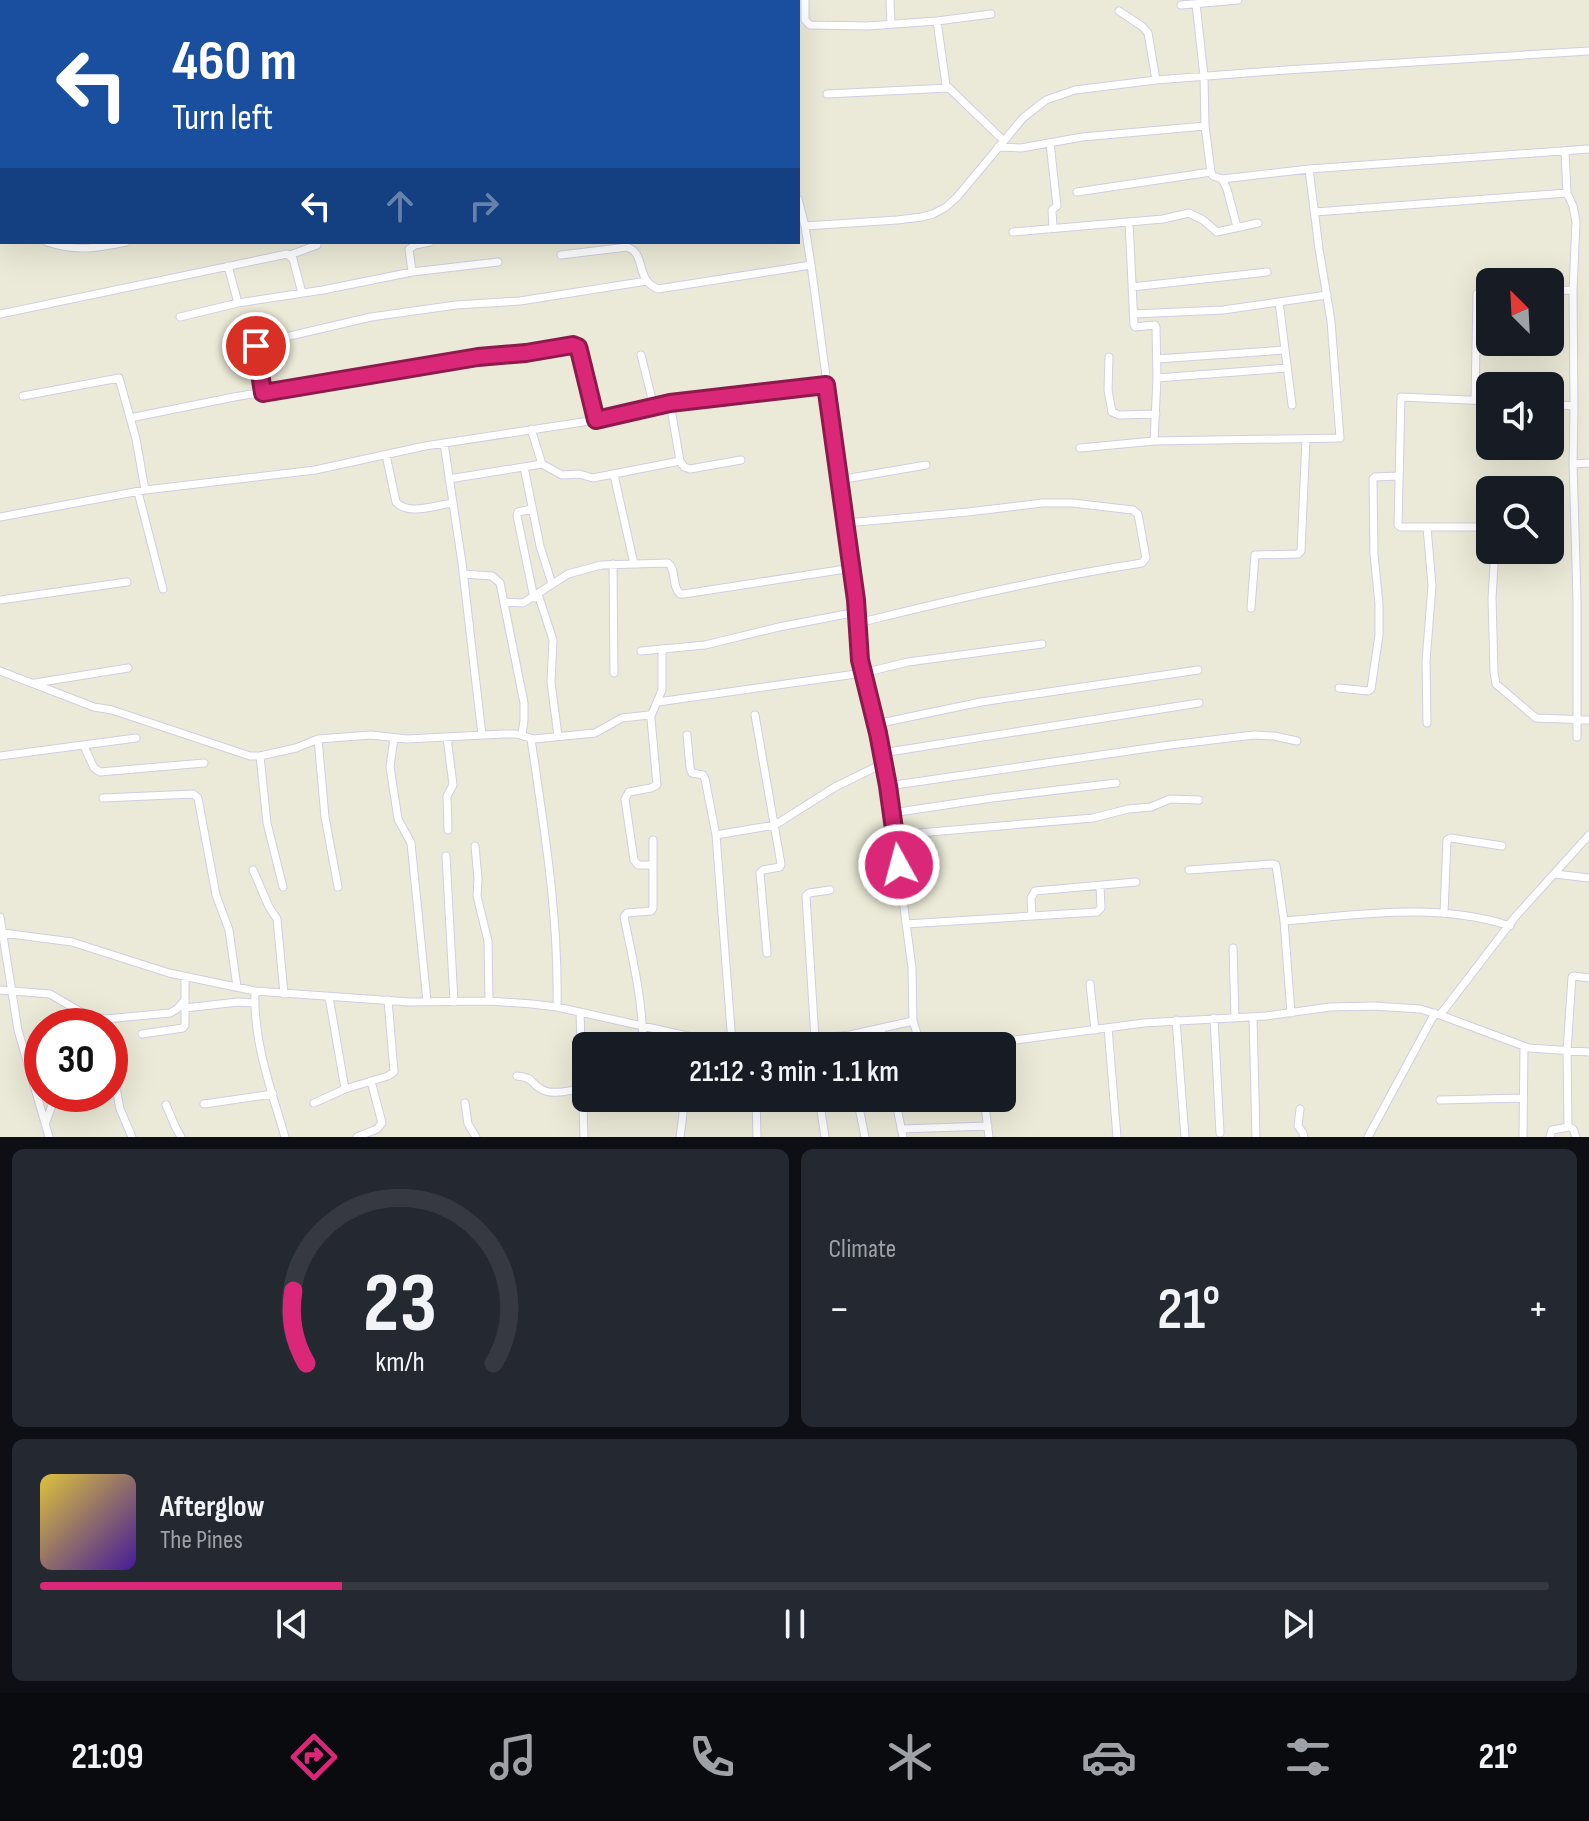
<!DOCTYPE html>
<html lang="en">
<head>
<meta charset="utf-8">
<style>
	:root { --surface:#171b24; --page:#242831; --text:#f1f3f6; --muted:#9ea1a6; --line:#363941; --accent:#db2777 }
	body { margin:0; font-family:"Sofia Sans Condensed",sans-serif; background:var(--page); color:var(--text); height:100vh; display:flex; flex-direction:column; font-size:30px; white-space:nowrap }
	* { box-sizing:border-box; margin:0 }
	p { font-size:26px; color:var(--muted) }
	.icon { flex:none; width:44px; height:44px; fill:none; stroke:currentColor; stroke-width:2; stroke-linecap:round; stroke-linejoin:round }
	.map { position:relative; height:1137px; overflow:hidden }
	.side { display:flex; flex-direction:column; gap:12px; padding:12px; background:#0d0f14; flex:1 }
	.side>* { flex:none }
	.hud { position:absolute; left:0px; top:0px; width:800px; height:244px; box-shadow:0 8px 32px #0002; background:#1a4fa0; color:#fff; overflow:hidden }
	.needle { width:52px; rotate:336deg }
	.fabs { position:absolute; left:1476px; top:268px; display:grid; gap:16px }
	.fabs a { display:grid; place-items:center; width:88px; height:88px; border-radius:12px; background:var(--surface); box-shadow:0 8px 32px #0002; font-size:40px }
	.speed { position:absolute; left:24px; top:1008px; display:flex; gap:16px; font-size:40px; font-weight:700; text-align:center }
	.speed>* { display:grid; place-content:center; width:104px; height:104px; border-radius:50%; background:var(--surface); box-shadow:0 8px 32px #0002; line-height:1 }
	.speed .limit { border:12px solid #d22; background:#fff; color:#111 }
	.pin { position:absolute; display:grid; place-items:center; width:68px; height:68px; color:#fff; margin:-34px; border:4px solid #fff; border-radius:50%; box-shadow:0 2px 8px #0007 }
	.me { position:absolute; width:88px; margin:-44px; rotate:353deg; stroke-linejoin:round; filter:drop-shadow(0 0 6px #0008) }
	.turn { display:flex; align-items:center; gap:28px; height:168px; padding:0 40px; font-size:36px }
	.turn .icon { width:104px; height:104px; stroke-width:2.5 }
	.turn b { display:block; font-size:56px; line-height:68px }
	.lanes { display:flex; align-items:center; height:76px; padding:0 40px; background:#0003; justify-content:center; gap:40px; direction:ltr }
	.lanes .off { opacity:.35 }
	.big { font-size:60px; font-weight:600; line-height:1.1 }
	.side .tile { flex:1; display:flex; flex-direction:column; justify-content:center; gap:12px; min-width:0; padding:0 28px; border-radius:12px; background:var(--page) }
	.side .dial { align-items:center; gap:0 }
	.dial svg { height:208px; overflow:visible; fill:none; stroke:var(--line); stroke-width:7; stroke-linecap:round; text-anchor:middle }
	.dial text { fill:var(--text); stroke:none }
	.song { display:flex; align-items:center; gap:24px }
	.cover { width:96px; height:96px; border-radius:12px; background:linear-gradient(135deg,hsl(50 70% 55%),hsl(260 70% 35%)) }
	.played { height:8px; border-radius:4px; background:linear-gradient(90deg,var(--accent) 20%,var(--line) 20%) }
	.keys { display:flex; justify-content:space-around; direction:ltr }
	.heat { display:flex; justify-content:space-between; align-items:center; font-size:44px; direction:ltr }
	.side .tiles { flex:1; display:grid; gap:12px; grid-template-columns:1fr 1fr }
	.tile:last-child { grid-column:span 2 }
	.trip { position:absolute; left:572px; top:1032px; width:444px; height:80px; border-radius:12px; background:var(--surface); box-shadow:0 8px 32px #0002; font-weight:600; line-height:80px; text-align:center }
	.tabs { display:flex; height:128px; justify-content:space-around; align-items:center; background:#090b0e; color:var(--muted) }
	.tabs .icon { width:56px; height:56px }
	.tabs .active { color:var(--accent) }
	.tabs b { font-size:36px; color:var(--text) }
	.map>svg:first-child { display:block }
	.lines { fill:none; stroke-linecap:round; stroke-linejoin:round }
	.minor-casing { stroke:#d0cee2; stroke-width:9 }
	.minor { stroke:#fff; stroke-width:7 }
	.route-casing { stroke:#8e194d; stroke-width:20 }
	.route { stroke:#db2777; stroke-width:14 }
</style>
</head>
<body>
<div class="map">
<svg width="1589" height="1137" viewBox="0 0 1589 1137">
	<rect width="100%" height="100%" fill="#ebead8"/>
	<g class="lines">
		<g class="minor-casing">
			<path id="minor" d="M206,0L207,2
				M349,0V2
				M440,0V2
				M805,0V20L810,25L867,26L937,21L991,14
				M890,0L891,23
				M56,1L62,0
				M15,2L17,0
				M237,2L248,0
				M749,2V0
				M1196,4L1204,76L1205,126
				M1181,5L1238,0
				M1119,11L1143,27L1148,33L1156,80
				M937,21L946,85L1003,140
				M0,90L2,86
				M827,94L948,88
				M1050,143L1057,206L1052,210L1053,228
				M998,147L1021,148L1082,137L1205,126L1211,172L1213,176L1222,179L1309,169L1589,149
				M1565,152L1567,193L1573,206L1576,222L1573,290L1574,406L1573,464L1577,598V737
				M0,176L2,175
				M1222,179L1227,189L1237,227
				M1077,192L1211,172
				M798,199L805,226L811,265L852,568L856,600L860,660L878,733L888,786L912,968L913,1021L921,1046
				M1315,212L1567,193
				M1129,222L1134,325L1135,327L1155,325L1156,327L1157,378L1154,441
				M805,226L897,220L922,217L933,214L946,207L957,197L1023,118L1046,100L1075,90L1156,80L1286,70L1589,51
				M0,227H2
				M1013,232L1163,219L1189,213L1203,220L1217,232L1258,223
				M47,242C77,252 96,248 126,242
				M290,255L317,245
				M561,255L627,247C643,253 638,269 647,281C649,284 656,288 658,289L811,265
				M228,266L238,303
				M412,272L409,249L415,245L430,242
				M1132,287L1267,272
				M1550,291L1573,290
				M1279,302L1292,405
				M0,314L287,254L293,259L302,293
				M1133,314L1223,310L1327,295
				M180,317L238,303L323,290L412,272L498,262
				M641,355L654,407
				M1109,357L1108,390L1112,412L1119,415L1156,414
				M1157,359L1285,350
				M1157,378L1287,368
				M263,393L255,349L260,343L371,317L456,305L520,301L647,281
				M23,396L119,378L136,439L145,490
				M1475,400L1477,294
				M1490,401L1401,397L1398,525L1401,527H1490
				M670,403L680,461L684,467L690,469L741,460
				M1550,404L1574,406
				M130,418L234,397L478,357L526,353L573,345L578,347L579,350L596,420
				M531,429L542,464L562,475L579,474L593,478L680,461
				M444,443L462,563L482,735
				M1080,448L1154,441L1340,438L1331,321L1319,249L1309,169
				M386,455L396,502C408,516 436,505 453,503
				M1573,464L1589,463
				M524,467L540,546L552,584
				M614,475L634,564
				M449,479L542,464
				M839,480L926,465
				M138,492L163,589
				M532,509L518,512L517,516L534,598
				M0,517L145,490L315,470L425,446L596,420L670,403L826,385
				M846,523L968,512L1042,503H1073L1098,506L1133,510L1138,514L1146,558L1142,563C1045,578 953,599 858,623
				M1495,550L1492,598L1494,672L1496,684L1536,718L1589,720
				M613,564L614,673
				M463,574L492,576L500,583L524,703V720L522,735
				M538,594L553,640L551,682L558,736
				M0,600L127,582
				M504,602L523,603L568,574L601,565L668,563C677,570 671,585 680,594H684L852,568
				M1251,608L1255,555L1298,554L1301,551L1306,439
				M641,651L705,645L779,627L857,612
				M0,671L94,707L112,710L250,756H260L296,748L318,739L371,735L407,739L503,734H516L534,739L595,733L622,718L649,715L651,719L657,785L651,788L629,792L625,799L634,860L638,865H653
				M35,683L128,668
				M1339,688L1368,691L1371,689L1379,635V604L1374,554L1373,479L1375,477L1399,476
				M658,702L863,673L908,662L1042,644
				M755,715L781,864L780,867L763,870L760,873L767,953
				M651,716L662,690V649
				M1427,723L1426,661L1432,586L1427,527
				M876,724L981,702L1198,670
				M687,735L690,768L692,773L703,775L705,779L716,835L732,1043
				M447,737L453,785L447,796L448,830
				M394,738L390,767L398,819L411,843L427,1001
				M318,739L325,817L338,887
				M531,739C544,827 559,917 557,1007
				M84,746L94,768L100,772L204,763
				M882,753L1199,703
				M0,756L136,738
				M260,756L267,823L283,887
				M888,786L1170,745L1254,735L1274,736L1297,741
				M103,798L193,794L198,798L216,895L229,930L237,987
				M892,813L992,798L1116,783
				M716,835L775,825L835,787L884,763
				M895,835L1093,818L1128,809L1151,807L1170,799L1199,800
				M475,846L478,879L477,896L488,941L489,1001
				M446,856L454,1002
				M253,870L269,907L277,919L284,994
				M1189,870L1273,864L1276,865L1284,921L1291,1013
				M1555,874L1589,878
				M1444,913L1447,840L1451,838L1502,846
				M1032,916L1031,898L1035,891L1136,882
				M0,917L18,1030L49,1137
				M1284,921C1358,915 1437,902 1510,926
				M906,924L1097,912L1101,908L1100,885
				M3,933L72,942L169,973L255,991L409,1002L489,1001L532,1004L557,1007L701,1039L732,1043L756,1045L850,1035L913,1021
				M1233,948L1235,1018
				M1090,984L1095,1030
				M0,990L50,994L84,1014L105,1019L170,1013L177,1009L185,1000
				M255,991C253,1041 271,1089 285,1137
				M329,997L345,1089
				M185,1008L238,1002L255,1003
				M580,1012L584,1137
				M1440,1015L1529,1048L1589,1052
				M1253,1017L1256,1137
				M1214,1018L1220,1133
				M1176,1020L1185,1137
				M1108,1028L1117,1137
				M881,1029L885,1046
				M142,1034L183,1028L185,1025V977
				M815,1039L806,896L809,893L830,890
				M643,1046C643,1002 633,960 624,917L627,913L651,911L653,908V840
				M922,1046L977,1045L1144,1023L1266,1016L1330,1007L1374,1006L1420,1009L1440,1015L1516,916L1589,835
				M517,1076C535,1078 529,1082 541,1089C551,1096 571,1090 583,1089
				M114,1077L120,1109L132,1137
				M756,1098L757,1137
				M819,1098L825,1137
				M857,1098L865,1137
				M895,1098L903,1137
				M984,1098L989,1137
				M1440,1100L1523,1098
				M314,1103L345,1089L388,1076L394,1072L388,1000
				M465,1103L468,1124L476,1137
				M204,1104L273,1094
				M166,1105L176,1128L181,1137
				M642,1105V1098
				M1300,1109L1298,1126L1303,1133L1304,1137
				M46,1122L56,1094
				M901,1129L988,1126
				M357,1137L377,1129L382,1123L371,1081
				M680,1137L683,1114L682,1098
				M1368,1137L1435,1013
				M1523,1137L1524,1047
				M1550,1137L1552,1130L1569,1127
				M1576,1137L1573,1129L1568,1126L1567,1051L1572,977L1574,976L1589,978"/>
		</g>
		<use href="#minor" class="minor"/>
	</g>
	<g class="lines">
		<g class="route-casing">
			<path id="route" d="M256,346L263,393L478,357L526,353L573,345L578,347L579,350L596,420L670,403L826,385L856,600L860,660L878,733L888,786L899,865"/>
		</g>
		<use href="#route" class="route"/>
	</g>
</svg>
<div class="fabs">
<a><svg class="needle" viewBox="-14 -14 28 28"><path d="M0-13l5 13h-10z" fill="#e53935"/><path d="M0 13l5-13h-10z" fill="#9ea1a6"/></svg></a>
<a><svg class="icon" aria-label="sound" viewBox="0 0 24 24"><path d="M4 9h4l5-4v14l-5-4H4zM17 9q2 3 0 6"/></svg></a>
<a><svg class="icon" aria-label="search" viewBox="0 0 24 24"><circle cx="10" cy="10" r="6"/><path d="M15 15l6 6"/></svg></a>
</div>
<div class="speed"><div class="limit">30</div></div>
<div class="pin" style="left:256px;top:346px;background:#d93025"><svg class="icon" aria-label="arrive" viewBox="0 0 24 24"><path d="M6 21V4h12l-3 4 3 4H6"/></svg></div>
<svg class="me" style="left:899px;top:865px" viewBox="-20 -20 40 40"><circle r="17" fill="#db2777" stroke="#fff" stroke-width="3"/><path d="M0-11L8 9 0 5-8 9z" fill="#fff"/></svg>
<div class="trip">21:12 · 3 min · 1.1 km</div>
<div class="hud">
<div class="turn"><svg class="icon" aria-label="left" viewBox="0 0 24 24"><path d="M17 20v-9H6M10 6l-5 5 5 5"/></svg><div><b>460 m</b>Turn left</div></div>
<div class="lanes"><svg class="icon" aria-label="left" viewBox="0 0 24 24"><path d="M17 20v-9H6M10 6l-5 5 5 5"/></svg><svg class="icon off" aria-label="ahead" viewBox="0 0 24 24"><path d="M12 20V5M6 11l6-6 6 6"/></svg><svg class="icon off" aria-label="right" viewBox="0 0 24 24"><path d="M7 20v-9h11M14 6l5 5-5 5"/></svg></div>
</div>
</div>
<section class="side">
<div class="tiles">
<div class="tile dial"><svg viewBox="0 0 100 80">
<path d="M14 69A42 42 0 1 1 86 69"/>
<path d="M14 69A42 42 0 0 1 9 41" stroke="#db2777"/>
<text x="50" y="56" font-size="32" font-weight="700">23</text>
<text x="50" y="72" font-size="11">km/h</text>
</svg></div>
<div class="tile"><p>Climate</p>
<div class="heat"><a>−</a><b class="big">21°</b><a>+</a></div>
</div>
<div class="tile">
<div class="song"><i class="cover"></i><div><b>Afterglow</b><p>The Pines</p></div></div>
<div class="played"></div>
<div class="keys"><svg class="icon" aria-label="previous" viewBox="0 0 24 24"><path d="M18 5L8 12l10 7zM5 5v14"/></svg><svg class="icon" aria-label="pause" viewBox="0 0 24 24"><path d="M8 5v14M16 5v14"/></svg><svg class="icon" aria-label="next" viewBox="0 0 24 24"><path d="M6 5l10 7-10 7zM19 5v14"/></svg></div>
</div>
</div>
</section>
<nav class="tabs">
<b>21:09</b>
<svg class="icon active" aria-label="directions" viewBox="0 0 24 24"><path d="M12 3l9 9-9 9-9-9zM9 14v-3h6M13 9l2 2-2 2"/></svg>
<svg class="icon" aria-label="music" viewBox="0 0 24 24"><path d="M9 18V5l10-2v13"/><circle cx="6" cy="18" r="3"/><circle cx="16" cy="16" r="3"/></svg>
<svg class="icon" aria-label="phone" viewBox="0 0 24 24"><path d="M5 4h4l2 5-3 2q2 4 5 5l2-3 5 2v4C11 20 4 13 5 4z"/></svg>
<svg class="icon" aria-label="climate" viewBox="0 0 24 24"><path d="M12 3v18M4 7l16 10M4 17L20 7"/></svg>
<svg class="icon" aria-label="car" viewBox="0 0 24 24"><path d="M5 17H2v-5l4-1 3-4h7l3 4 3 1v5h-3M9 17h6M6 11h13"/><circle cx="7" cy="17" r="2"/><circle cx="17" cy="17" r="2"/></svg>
<svg class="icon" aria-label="filters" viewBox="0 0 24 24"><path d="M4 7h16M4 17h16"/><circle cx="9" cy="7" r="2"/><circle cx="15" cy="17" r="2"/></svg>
<b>21°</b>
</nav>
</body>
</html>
